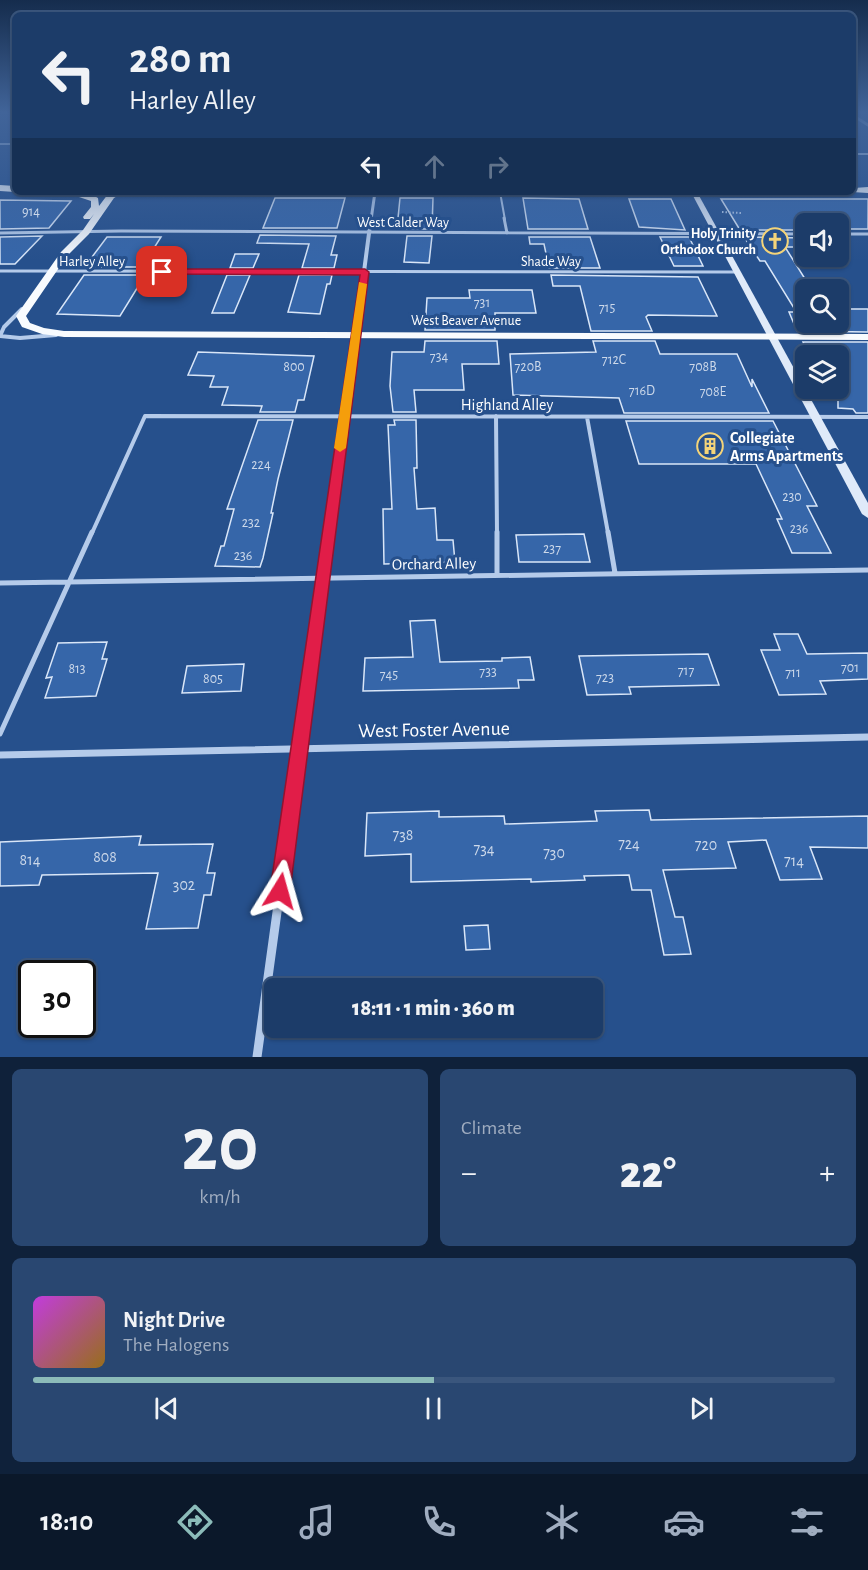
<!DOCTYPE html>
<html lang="en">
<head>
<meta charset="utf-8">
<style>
	:root { --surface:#1c3c69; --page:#294771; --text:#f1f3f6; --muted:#a0adc0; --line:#3a567d; --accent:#8bbbb9 }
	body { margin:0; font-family:"Alegreya Sans",sans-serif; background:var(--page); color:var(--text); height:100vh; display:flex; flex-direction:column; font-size:22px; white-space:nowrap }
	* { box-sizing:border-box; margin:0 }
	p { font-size:20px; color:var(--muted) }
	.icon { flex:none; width:33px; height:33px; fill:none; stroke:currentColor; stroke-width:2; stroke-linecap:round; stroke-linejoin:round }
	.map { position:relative; height:1057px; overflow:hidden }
	.details { display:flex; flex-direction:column; gap:12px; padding:12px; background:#0f213a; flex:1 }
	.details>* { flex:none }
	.banner { position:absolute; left:12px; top:12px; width:844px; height:183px; border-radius:9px; box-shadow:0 2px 4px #0004,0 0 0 2px var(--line); background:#1c3c69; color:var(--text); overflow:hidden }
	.fabs { position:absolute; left:795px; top:213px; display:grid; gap:12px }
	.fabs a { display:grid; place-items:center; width:54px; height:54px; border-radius:9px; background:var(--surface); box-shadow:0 2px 4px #0004,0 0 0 2px var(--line); font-size:30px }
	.speed { position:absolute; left:18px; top:960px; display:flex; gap:12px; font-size:30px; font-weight:700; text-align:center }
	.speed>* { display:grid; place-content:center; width:78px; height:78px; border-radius:50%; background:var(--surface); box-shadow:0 2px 4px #0004,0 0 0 2px var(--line); line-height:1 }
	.speed .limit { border:3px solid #111; border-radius:9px; background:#fff; color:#111 }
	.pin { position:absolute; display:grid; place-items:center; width:51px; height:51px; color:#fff; margin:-26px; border-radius:12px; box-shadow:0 3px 9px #0006 }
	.me { position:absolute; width:66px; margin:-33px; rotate:8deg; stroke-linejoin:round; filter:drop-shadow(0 0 4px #0008) }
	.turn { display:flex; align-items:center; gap:21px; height:126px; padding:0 18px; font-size:27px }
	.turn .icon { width:78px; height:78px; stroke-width:2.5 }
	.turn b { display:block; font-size:42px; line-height:51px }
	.lanes { display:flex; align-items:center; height:57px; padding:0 18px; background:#0003; justify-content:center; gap:30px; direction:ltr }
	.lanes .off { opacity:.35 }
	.big { font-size:45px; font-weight:800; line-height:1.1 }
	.details .widget { flex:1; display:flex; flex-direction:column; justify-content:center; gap:9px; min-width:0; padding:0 21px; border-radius:9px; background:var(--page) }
	.details .dial { align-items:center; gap:0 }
	.dial b { font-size:78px; line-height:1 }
	.song { display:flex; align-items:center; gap:18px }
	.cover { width:72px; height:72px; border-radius:9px; background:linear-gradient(135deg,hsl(290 70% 55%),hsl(40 70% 35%)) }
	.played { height:6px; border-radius:3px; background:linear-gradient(90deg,var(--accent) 50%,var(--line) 50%) }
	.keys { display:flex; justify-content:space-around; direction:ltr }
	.heat { display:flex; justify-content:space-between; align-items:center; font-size:33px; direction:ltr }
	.details .tiles { flex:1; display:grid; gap:12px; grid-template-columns:1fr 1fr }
	.widget:last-child { grid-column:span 2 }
	.trip { position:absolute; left:264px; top:978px; width:339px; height:60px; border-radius:9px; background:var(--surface); box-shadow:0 2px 4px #0004,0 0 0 2px var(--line); font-weight:800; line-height:60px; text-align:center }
	.tab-bar { display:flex; height:96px; justify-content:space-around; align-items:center; background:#0b182a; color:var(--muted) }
	.tab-bar .icon { width:42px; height:42px }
	.tab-bar .current { color:var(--accent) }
	.tab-bar b { font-size:27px; color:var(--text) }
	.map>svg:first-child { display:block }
	.building { fill:#3666a9; stroke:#d9e6f8; stroke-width:1.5 }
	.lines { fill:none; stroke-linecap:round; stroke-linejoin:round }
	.path { stroke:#b5cbea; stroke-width:2; stroke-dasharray:1.5 2; stroke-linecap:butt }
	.lane-far3 { stroke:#b5cbea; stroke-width:2 }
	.lane-far2 { stroke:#b5cbea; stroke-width:3 }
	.lane-far1 { stroke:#b5cbea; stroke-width:4 }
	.lane { stroke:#b5cbea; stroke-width:5 }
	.street-far4 { stroke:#b5cbea; stroke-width:3 }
	.street-far3 { stroke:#b5cbea; stroke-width:4 }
	.street-far2 { stroke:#b5cbea; stroke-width:5 }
	.street-far1 { stroke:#b5cbea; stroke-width:7 }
	.street { stroke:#b5cbea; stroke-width:9 }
	.secondary { fill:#dfeaf9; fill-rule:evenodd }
	.primary { fill:#f8fbfe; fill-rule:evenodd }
	.route { fill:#e11d48; stroke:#92132f; stroke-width:1.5 }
	.slow { fill:#f59e0b }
	.labels { text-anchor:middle; stroke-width:6; stroke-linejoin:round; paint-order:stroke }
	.number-label { font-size:14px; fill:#cdd9ea }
	.far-street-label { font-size:14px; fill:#fff; stroke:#26508c }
	.far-poi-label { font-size:14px; font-weight:bold; fill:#fff; stroke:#26508c; text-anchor:end }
	.street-label { font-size:16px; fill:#fff; stroke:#26508c }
	.poi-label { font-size:16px; font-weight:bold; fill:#fff; stroke:#26508c; text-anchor:start }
	.near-number-label { font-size:16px; fill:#cdd9ea }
	.near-street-label { font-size:20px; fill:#fff; stroke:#26508c }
</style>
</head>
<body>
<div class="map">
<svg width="868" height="1057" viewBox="0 0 868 1057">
	<rect width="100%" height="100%" fill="#26508c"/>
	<path class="building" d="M275,198H345L337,228H263Z
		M400,198H433L432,229H407L409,218H398Z
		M523,198L579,199L588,229H528Z
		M629,199H671L685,230L639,227Z
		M721,199H868V229H838V224H806V230H740Z
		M0,200L71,201L49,228L0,229Z
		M260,235L336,236L331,255H337L334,268H302L309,244L257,243Z
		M42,236L15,264H0V237Z
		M407,236H432L429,263L404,262Z
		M107,237H161L142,267H89L91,265H86Z
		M529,237H590L600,268H549L544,244H530Z
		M660,237H689L703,266H674Z
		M744,237L806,238V247H785L812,290H806V322H838V309H868V332L797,331L789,312H795L794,308L765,261H760Z
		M235,254H259L253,268H230Z
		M84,275H138L137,277H144L120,316L57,314Z
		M227,275H250L234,313H212Z
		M299,275H332L330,284H327L320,314L288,312Z
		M551,275L698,277L717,316L648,315L646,317L652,331H591L580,286H553Z
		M469,290H532L536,313H495V330H425L427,298H470Z
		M425,341H497L499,364H462L464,390H414L416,412H393L390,386L392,352H424Z
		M593,341H655L660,354H737L752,387V379L769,413H624L619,398L513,395L510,354L596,352Z
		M803,342H868V413H856L853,409L838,408V356H810Z
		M198,352L314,356L304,400H298L295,412H260L262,406L222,405L228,387H210L214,376L188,375Z
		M258,420H293L278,479L271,513H273L263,558L260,567L215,566L221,546H224L234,509H227Z
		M394,420H416L417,468H414L417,509L435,508L437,540H453L455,562L384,564L383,509H392L388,425H395Z
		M626,421H773L817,506H807L831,553H792L777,519H782L756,464H639Z
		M584,534L590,562H519L516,535Z
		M435,620L440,662L502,661V658L530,657L534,680H518L519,688L363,691L365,658L413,657L410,621Z
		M774,634H798L807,654L868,653V679L820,681L826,694L779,695L761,650H780Z
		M107,642L102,659H107L96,696L45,698L52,677L46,678L58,643Z
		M708,654L719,685L629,687L631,694L587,695L579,656Z
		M244,664L241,691L182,693L187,666Z
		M649,810L651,820L868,816V848L810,847L822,879L780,880L766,840L728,842L736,868L663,870L675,917H683L691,954L664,955L651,890H632L629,875L584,876L585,880L531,882V879L411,882V854L365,856L367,813L439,811V817L504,816L505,824L597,821L595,811Z
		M141,836L139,845L213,844L207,873H215L211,895H204L198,928L146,929L158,873L42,875L39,885L0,886V842Z
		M488,925L490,949L466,950L464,926Z"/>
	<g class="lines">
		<path class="path" d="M722,212L741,213"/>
		<path class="lane-far3" d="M0,144H15
			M854,154H868
			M500,192L505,220"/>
		<path class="lane-far2" d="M504,218L507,233
			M0,233L121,231L806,234
			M838,234H868
			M0,271L738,272"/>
		<path class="lane-far1" d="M496,416L497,533
			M587,417L608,533
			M92,533L145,416L868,417"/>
		<path class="lane" d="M497,532V575
			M608,532L615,573
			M0,583L868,570
			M0,734L92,532"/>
		<path class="street-far4" d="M854,116L868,125
			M371,220L375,192"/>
		<path class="street-far3" d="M0,336L20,338L56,335
			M0,336L4,327L22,309
			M353,356L371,218"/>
		<path class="street-far2" d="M329,533L353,355"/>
		<path class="street-far1" d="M0,755L868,737
			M298,762L329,532"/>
		<path class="street" d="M257,1057L298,760"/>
		<path class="secondary" d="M691,192H697L868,503V518L862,514Z"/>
		<path class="primary" d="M0,185L15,186V192L0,191Z
			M868,187V193L852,192L854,188Z
			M64,192H87L98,198L99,206L108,194L124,192L114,198L89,234L67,256L26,316L30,323L44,328L64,331L868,334V340L64,337L42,334L22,327L16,316L61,252L83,230L94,214L90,219H84L83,217L91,207V201Z"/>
	</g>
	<linearGradient id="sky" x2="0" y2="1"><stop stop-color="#152c4d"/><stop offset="0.43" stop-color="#416499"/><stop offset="1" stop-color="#416499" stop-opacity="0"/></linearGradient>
	<rect width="868" height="261" fill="url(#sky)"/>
	<path class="route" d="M365,269L369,272L290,891L287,897L280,900L273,897L270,891L360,275L162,274L158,272L162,269Z"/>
	<path class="slow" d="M359,282L367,284L346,448L340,452L334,448Z"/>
	<defs>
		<g id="church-ring" transform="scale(1.35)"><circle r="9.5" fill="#26508c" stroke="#f4d479" stroke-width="1.5"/><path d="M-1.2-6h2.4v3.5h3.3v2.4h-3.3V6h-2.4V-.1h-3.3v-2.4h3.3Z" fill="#f4d479"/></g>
		<g id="building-ring" transform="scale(1.35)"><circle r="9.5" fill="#26508c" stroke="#f4d479" stroke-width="1.5"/><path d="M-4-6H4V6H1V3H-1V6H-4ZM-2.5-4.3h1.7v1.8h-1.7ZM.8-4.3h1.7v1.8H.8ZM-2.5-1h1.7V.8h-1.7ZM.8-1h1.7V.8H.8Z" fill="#f4d479"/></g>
	</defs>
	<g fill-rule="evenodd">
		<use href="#church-ring" x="775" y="241"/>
		<use href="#building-ring" x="710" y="446"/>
	</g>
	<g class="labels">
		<g class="number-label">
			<text x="31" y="216">914</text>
			<text x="482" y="307">731</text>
			<text x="607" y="312">715</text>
			<text x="439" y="361">734</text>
			<text x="614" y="364">712C</text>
			<text x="294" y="371">800</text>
			<text x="528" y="371">720B</text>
			<text x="703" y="371">708B</text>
			<text x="642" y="395">716D</text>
			<text x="713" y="396">708E</text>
			<text x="261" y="469">224</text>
			<text x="792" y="501">230</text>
			<text x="251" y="527">232</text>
			<text x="799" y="533">236</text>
			<text x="552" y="553">237</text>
			<text x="243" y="560">236</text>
			<text x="850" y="672">701</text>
			<text x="77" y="673">813</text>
			<text x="686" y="675">717</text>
			<text x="488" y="676">733</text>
			<text x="793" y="677">711</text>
			<text x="389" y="679">745</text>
			<text x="605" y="682">723</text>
			<text x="213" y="683">805</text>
		</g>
		<g class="far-street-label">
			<text x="403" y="227">West Calder Way</text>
			<text x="92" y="266">Harley Alley</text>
			<text x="551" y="266">Shade Way</text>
			<text x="466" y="325">West Beaver Avenue</text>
		</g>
		<g class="far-poi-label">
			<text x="756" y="238">Holy Trinity<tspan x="756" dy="16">Orthodox Church</tspan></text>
		</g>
		<g class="street-label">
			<text x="507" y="410">Highland Alley</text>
			<text transform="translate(434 563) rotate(-1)" y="6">Orchard Alley</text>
		</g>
		<g class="poi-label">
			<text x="730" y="443">Collegiate<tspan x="730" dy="18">Arms Apartments</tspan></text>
		</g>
		<g class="near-number-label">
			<text x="403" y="840">738</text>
			<text x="629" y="849">724</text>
			<text x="706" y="850">720</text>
			<text x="484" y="854">734</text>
			<text x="554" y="858">730</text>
			<text x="105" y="862">808</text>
			<text x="30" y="865">814</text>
			<text x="794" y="866">714</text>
			<text x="184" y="890">302</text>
		</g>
		<g class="near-street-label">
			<text transform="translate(434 729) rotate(-1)" y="7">West Foster Avenue</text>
		</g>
	</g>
</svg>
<div class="fabs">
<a><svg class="icon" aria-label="sound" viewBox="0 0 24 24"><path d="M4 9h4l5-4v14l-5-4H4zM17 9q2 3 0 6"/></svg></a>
<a><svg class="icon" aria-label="search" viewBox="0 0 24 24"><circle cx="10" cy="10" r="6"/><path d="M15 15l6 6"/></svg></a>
<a><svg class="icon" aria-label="layers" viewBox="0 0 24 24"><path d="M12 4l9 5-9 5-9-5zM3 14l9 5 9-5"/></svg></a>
</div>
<div class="speed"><div class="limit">30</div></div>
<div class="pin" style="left:162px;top:272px;background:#d93025"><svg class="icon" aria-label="arrive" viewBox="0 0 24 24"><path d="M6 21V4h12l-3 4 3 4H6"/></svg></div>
<svg class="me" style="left:280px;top:891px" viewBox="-20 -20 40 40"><path d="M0-17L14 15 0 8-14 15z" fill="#e11d48" stroke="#fff" stroke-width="4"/></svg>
<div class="trip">18:11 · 1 min · 360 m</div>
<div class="banner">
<div class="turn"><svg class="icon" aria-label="left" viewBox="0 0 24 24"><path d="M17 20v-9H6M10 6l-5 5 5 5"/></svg><div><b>280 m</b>Harley Alley</div></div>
<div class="lanes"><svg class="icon" aria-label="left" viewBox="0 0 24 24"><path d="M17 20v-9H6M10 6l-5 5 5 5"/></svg><svg class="icon off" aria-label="ahead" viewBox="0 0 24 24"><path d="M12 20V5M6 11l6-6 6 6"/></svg><svg class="icon off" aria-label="right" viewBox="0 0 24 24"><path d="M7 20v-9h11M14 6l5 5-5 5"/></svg></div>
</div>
</div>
<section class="details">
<div class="tiles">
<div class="widget dial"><b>20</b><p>km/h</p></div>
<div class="widget"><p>Climate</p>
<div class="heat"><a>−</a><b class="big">22°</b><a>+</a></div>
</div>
<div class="widget">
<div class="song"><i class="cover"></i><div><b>Night Drive</b><p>The Halogens</p></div></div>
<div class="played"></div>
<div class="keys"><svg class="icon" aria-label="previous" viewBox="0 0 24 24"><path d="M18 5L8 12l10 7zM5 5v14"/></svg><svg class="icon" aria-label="pause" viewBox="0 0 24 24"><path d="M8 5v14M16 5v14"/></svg><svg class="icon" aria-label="next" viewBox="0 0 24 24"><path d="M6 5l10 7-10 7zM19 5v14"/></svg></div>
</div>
</div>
</section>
<nav class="tab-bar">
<b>18:10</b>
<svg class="icon current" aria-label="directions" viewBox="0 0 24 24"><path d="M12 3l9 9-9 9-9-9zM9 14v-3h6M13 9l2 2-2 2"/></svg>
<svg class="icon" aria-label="music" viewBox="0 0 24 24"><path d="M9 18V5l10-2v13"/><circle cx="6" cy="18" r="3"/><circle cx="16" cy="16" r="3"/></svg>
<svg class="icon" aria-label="phone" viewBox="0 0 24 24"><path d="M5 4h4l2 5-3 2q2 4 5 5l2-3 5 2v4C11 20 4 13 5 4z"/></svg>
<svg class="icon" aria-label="climate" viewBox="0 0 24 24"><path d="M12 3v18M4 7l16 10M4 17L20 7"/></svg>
<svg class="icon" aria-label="car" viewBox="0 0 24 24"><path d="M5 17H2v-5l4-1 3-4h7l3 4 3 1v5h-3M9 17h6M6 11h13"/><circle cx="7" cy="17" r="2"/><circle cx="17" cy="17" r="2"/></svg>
<svg class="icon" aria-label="filters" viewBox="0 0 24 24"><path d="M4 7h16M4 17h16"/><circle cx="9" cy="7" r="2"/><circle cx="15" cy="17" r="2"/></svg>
</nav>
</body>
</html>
